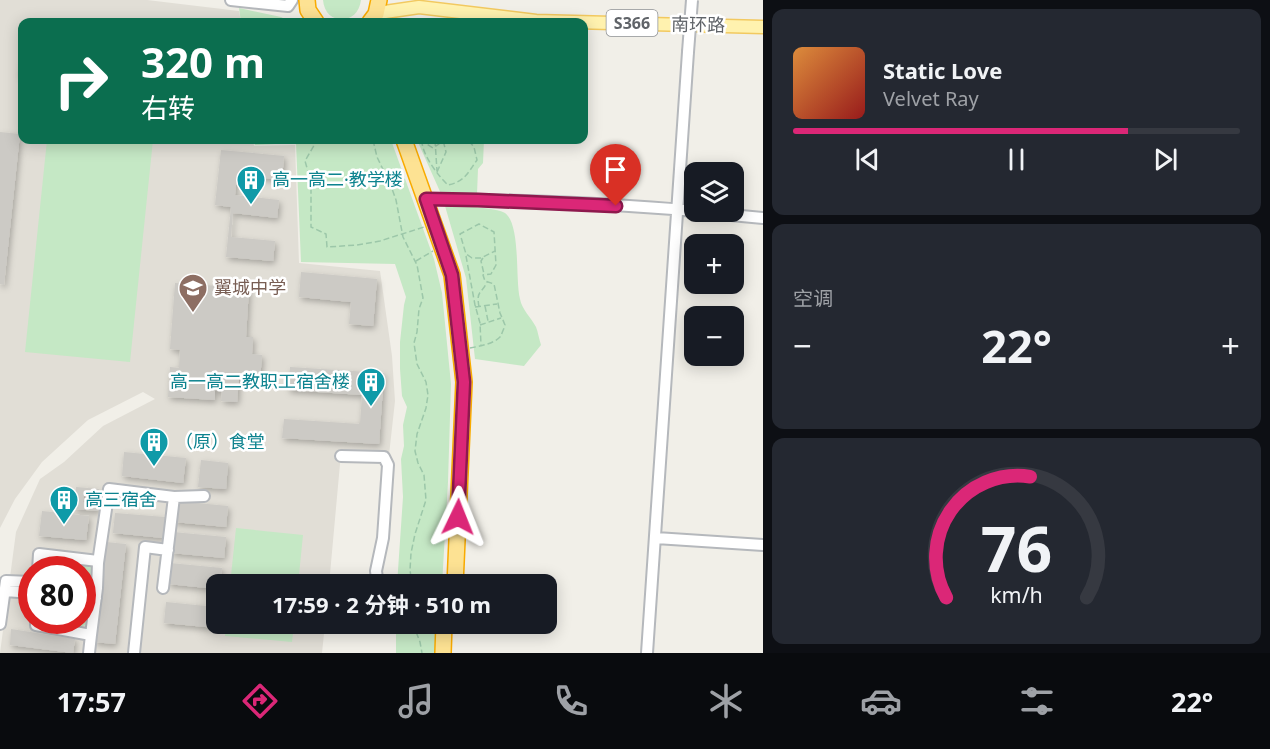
<!DOCTYPE html>
<html lang="zh">
<head>
<meta charset="utf-8">
<style>
	:root { --surface:#171b24; --page:#242831; --text:#f1f3f6; --muted:#9ea1a6; --line:#363941; --accent:#db2777 }
	body { margin:0; font-family:"Noto Sans","Noto Sans SC",sans-serif; background:var(--page); color:var(--text); height:100vh; display:flex; flex-direction:column; font-size:22px; white-space:nowrap }
	* { box-sizing:border-box; margin:0 }
	p { font-size:20px; color:var(--muted) }
	.icon { flex:none; width:33px; height:33px; fill:none; stroke:currentColor; stroke-width:2; stroke-linecap:round; stroke-linejoin:round }
	.map { position:relative; flex:1; overflow:hidden }
	.details { display:flex; flex-direction:column; gap:9px; padding:9px; background:#0d0f14; width:507px }
	.details>* { flex:none }
	.banner { position:absolute; left:18px; top:18px; width:570px; height:126px; border-radius:12px; box-shadow:0 3px 15px #0003; background:#0b6e4f; color:#fff; overflow:hidden }
	.controls { position:absolute; left:684px; top:162px; display:grid; gap:12px }
	.controls a { display:grid; place-items:center; width:60px; height:60px; border-radius:12px; background:var(--surface); box-shadow:0 3px 15px #0003; font-size:30px }
	.speed { position:absolute; left:18px; top:556px; display:flex; gap:12px; font-size:30px; font-weight:700; text-align:center }
	.speed>* { display:grid; place-content:center; width:78px; height:78px; border-radius:50%; background:var(--surface); box-shadow:0 3px 15px #0003; line-height:1 }
	.speed .limit { border:9px solid #d22; background:#fff; color:#111 }
	.pin { position:absolute; display:grid; place-items:center; width:51px; height:51px; color:#fff; margin:-62px -26px; border-radius:50% 50% 50% 0; rotate:-45deg; box-shadow:0 0 6px #0007 }
	.pin .icon { rotate:45deg }
	.me { position:absolute; width:66px; margin:-33px; rotate:2deg; stroke-linejoin:round; filter:drop-shadow(0 0 4px #0008) }
	.turn { display:flex; align-items:center; gap:21px; height:126px; padding:0 24px; font-size:27px }
	.turn .icon { width:78px; height:78px; stroke-width:2.5 }
	.turn b { display:block; font-size:42px; line-height:51px }
	.big { font-size:45px; font-weight:700; line-height:1.1 }
	.details .tile { flex:1; display:flex; flex-direction:column; justify-content:center; gap:9px; min-width:0; padding:0 21px; border-radius:12px; background:var(--page) }
	.details .dial { align-items:center; gap:0 }
	.dial svg { height:156px; overflow:visible; fill:none; stroke:var(--line); stroke-width:7; stroke-linecap:round; text-anchor:middle }
	.dial text { fill:var(--text); stroke:none }
	.song { display:flex; align-items:center; gap:18px }
	.cover { width:72px; height:72px; border-radius:9px; background:linear-gradient(135deg,hsl(30 70% 55%),hsl(0 70% 35%)) }
	.played { height:6px; border-radius:3px; background:linear-gradient(90deg,var(--accent) 75%,var(--line) 75%) }
	.keys { display:flex; justify-content:space-around; direction:ltr }
	.heat { display:flex; justify-content:space-between; align-items:center; font-size:33px; direction:ltr }
	.trip { position:absolute; left:206px; top:574px; width:351px; height:60px; border-radius:12px; background:var(--surface); box-shadow:0 3px 15px #0003; font-weight:700; line-height:60px; text-align:center }
	.dock { display:flex; height:96px; justify-content:space-around; align-items:center; background:#090b0e; color:var(--muted) }
	.dock .icon { width:42px; height:42px }
	.dock .current { color:var(--accent) }
	.dock b { font-size:27px; color:var(--text) }
	main { display:flex; flex:1; min-height:0 }
	.map>svg:first-child { display:block }
	.education { fill:#e1ded6; fill-rule:evenodd }
	.green { fill:#c5e8c5 }
	.building { fill:#cccac5; filter:url(#shadow) }
	.lines { fill:none; stroke-linecap:round; stroke-linejoin:round }
	.minor-casing { stroke:#b5b8bc; stroke-width:14 }
	.major-casing { stroke:#f2c960; stroke-width:15 }
	.highway-casing { stroke:#f9ab00; stroke-width:18 }
	.path { stroke:#9cc7a9; stroke-width:1.5; stroke-dasharray:6 3; stroke-linecap:butt }
	.minor { stroke:#fff; stroke-width:10 }
	.major { stroke:#fff2af; stroke-width:12 }
	.highway { stroke:#fde293; stroke-width:15 }
	.minor-bridge-casing { stroke:#b5b8bc; stroke-width:14; stroke-linecap:butt }
	.minor-bridge { stroke:#fff; stroke-width:10 }
	.route-casing { stroke:#8e194d; stroke-width:15 }
	.route { stroke:#db2777; stroke-width:10 }
	.labels { text-anchor:middle; stroke-width:5; stroke-linejoin:round; paint-order:stroke }
	.shield { fill:#fff; stroke:#8f9295; stroke-width:1.5 }
	.shield-label { font-size:16px; font-weight:bold; fill:#5f6368 }
	.street-label { font-size:18px; fill:#5f6368; stroke:#fff }
	.culture-label { font-size:18px; fill:#0d838f; stroke:#fff; text-anchor:start }
	.education-label { font-size:18px; fill:#785e54; stroke:#fff; text-anchor:start }
</style>
</head>
<body>
<main>
<div class="map">
<svg width="763" height="653" viewBox="0 0 763 653">
	<defs>
		<filter id="shadow"><feDropShadow dx="2" dy="3" stdDeviation="3" flood-color="#0004"/></filter>
	</defs>
	<rect width="100%" height="100%" fill="#f1efe8"/>
	<path class="education" d="M0,0H147L239,11L241,22H22V140H253L254,146L295,145L299,263L380,271L392,356L395,401L389,455L341,453L329,585H216V624H325L322,653H0L16,532L40,479L64,462L103,426L155,399L143,392L88,420L42,462L15,499L0,528ZM32,570H82V621H32Z"/>
	<path class="green" d="M323,0H361C358,26 325,26 323,0Z
		M239,8L281,17L291,22H241Z
		M47,140H153L130,362L25,352Z
		M254,140H391L434,259L442,293L451,384L448,482L442,585H397L403,497L401,459L404,446L403,425L407,407L402,396L400,369V342L404,305L406,297L395,264L301,262L296,143L255,145Z
		M417,140H484L483,163L478,169L477,194L442,196Z
		M445,206C457,206 496,207 505,213C521,225 515,279 520,299C522,310 531,317 536,327C538,332 539,339 541,345L524,366L475,359L466,278Z
		M236,528L303,535L298,585H230Z
		M44,560L63,561L62,570H44Z
		M71,562L91,565L90,587H83L82,570H69V565Z
		M83,602H89L87,624L81,627L61,625L62,621H82Z
		M226,624H294L292,642L225,636Z
		M396,624H436L435,653H396Z"/>
	<path class="building" d="M21,59H22V76H18Z
		M0,132L20,134L4,285L0,284Z
		M221,150L284,156L282,180L237,175L235,195L279,200L277,218L233,213L231,237L275,241L273,261L226,257L231,207L215,205Z
		M301,272L377,279L373,326L349,324L351,302L299,297Z
		M175,283L249,288L246,337H253L252,354L262,355L260,381L239,379L237,402L221,401L222,391L215,390V400L168,397L170,367L179,368L180,350L170,349Z
		M290,367L384,373L379,444L282,438L284,419L360,424L362,395L288,390Z
		M124,452L186,458L183,483L122,476Z
		M201,460L228,463L226,489L198,487Z
		M76,487L99,489L98,496L84,495L83,502L99,503L98,511L74,509Z
		M176,501L228,506L226,527L174,522Z
		M42,511L89,516L86,540L39,536Z
		M115,513L165,517L163,538L113,533Z
		M173,532L226,537L224,558L171,553Z
		M106,542L126,544L115,644L94,642Z
		M170,563L222,568L220,585H216V589L168,584Z
		M166,602L216,607V628L164,623Z
		M11,629L75,639L73,653L10,645Z"/>
	<g class="lines">
		<g class="minor-casing">
			<path id="minor" d="M231,0L288,6L292,0
				M426,199C515,200 605,203 694,211
				M699,212L763,218
				M341,456L384,457L388,465L383,538L376,571L378,585
				M656,538L763,545
				M38,570L39,554L98,561
				M163,588L174,497
				M5,591L32,593
				M82,596L96,598
				M36,621V625L91,635L97,588L98,563L109,489L174,497L204,496
				M0,624L6,581L32,582
				M89,653L91,635
				M134,653L145,547L168,550
				M647,653L688,52"/>
		</g>
		<g class="major-casing">
			<path id="major" d="M373,20L385,12L419,7L536,21L763,27"/>
		</g>
		<g class="highway-casing">
			<path id="highway" d="M307,0L308,10L316,22
				M370,22L376,14L379,0
				M404,140L452,275L464,382L455,585
				M443,653L444,624"/>
		</g>
		<path class="path" d="M320,140L316,142L305,161L311,182V227L326,234L327,247L357,245L380,241L424,227
			M373,140L377,157L391,186L396,200L403,237L417,265L423,298L419,309L417,332L414,343L417,364L426,382L428,395L426,408L417,434L415,451L418,463L424,475L426,500L415,534L411,553L410,570L412,585
			M420,140L433,148L439,144L438,140
			M422,140C421,153 438,176 448,185C464,182 468,173 477,160L474,147L468,140
			M435,140L437,171
			M437,172L446,152L443,140
			M466,256L475,305L480,323L481,345
			M483,258L481,261L484,274
			M416,261L433,251
			M485,306L488,321
			M475,307L497,304
			M479,307C476,290 481,295 487,282
			M480,325L501,318
			M470,348C480,346 494,344 501,336C501,335 505,326 505,325L500,313L494,284L485,281L483,275L491,274L496,265L494,232L479,224L460,234L466,254L472,258H481L495,251
			M413,624L420,642L422,653"/>
		<use href="#minor" class="minor"/>
		<use href="#major" class="major"/>
		<use href="#highway" class="highway"/>
		<g class="minor-bridge-casing">
			<path id="minor-bridge" d="M688,52L692,0"/>
		</g>
		<use href="#minor-bridge" class="minor-bridge"/>
	</g>
	<g class="lines">
		<g class="route-casing">
			<path id="route" d="M458,517L464,382L452,275L426,199L478,200L616,206"/>
		</g>
		<use href="#route" class="route"/>
	</g>
	<defs>
		<g id="building-pin" transform="scale(1.5)"><path d="M0 17L-7.5 6A9.5 9.5 0 1 1 7.5 6Z" fill="#0f9aa8" stroke="#fff"/><path d="M-4-6H4V6H1V3H-1V6H-4ZM-2.5-4.3h1.7v1.8h-1.7ZM.8-4.3h1.7v1.8H.8ZM-2.5-1h1.7V.8h-1.7ZM.8-1h1.7V.8H.8Z" fill="#fff"/></g>
		<g id="school-pin" transform="scale(1.5)"><path d="M0 17L-7.5 6A9.5 9.5 0 1 1 7.5 6Z" fill="#8d6e63" stroke="#fff"/><path d="M0-5L7-2L0 1L-7-2ZM-4 1L0 2.5L4 1V4Q0 6-4 4Z" fill="#fff"/></g>
	</defs>
	<g fill-rule="evenodd">
		<use href="#building-pin" x="251" y="180"/>
		<use href="#school-pin" x="193" y="288"/>
		<use href="#building-pin" x="371" y="382"/>
		<use href="#building-pin" x="154" y="442"/>
		<use href="#building-pin" x="64" y="500"/>
	</g>
	<g class="labels">
		<rect class="shield" x="606.5" y="10" width="51" height="26" rx="4.5"/>
		<g class="shield-label">
			<text x="632" y="29">S366</text>
		</g>
		<g class="street-label">
			<text transform="translate(698 25) rotate(1)" y="6">南环路</text>
		</g>
		<g class="culture-label">
			<text x="272" y="186">高一高二·教学楼</text>
			<text x="350" y="388" text-anchor="end">高一高二教职工宿舍楼</text>
			<text x="175" y="448">（原）食堂</text>
			<text x="85" y="506">高三宿舍</text>
		</g>
		<g class="education-label">
			<text x="214" y="294">翼城中学</text>
		</g>
	</g>
</svg>
<div class="controls">
<a><svg class="icon" aria-label="layers" viewBox="0 0 24 24"><path d="M12 4l9 5-9 5-9-5zM3 14l9 5 9-5"/></svg></a>
<a>+</a>
<a>−</a>
</div>
<div class="speed"><div class="limit">80</div></div>
<div class="pin" style="left:616px;top:206px;background:#d93025"><svg class="icon" aria-label="arrive" viewBox="0 0 24 24"><path d="M6 21V4h12l-3 4 3 4H6"/></svg></div>
<svg class="me" style="left:458px;top:517px" viewBox="-20 -20 40 40"><path d="M0-17L14 15 0 8-14 15z" fill="#db2777" stroke="#fff" stroke-width="4"/></svg>
<div class="trip">17:59 · 2 分钟 · 510 m</div>
<div class="banner">
<div class="turn"><svg class="icon" aria-label="right" viewBox="0 0 24 24"><path d="M7 20v-9h11M14 6l5 5-5 5"/></svg><div><b>320 m</b>右转</div></div>
</div>
</div>
<section class="details">
<div class="tile">
<div class="song"><i class="cover"></i><div><b>Static Love</b><p>Velvet Ray</p></div></div>
<div class="played"></div>
<div class="keys"><svg class="icon" aria-label="previous" viewBox="0 0 24 24"><path d="M18 5L8 12l10 7zM5 5v14"/></svg><svg class="icon" aria-label="pause" viewBox="0 0 24 24"><path d="M8 5v14M16 5v14"/></svg><svg class="icon" aria-label="next" viewBox="0 0 24 24"><path d="M6 5l10 7-10 7zM19 5v14"/></svg></div>
</div>
<div class="tile"><p>空调</p>
<div class="heat"><a>−</a><b class="big">22°</b><a>+</a></div>
</div>
<div class="tile dial"><svg viewBox="0 0 100 80">
<path d="M14 69A42 42 0 1 1 86 69"/>
<path d="M14 69A42 42 0 0 1 57 7" stroke="#db2777"/>
<text x="50" y="56" font-size="32" font-weight="700">76</text>
<text x="50" y="72" font-size="11">km/h</text>
</svg></div>
</section>
</main>
<nav class="dock">
<b>17:57</b>
<svg class="icon current" aria-label="directions" viewBox="0 0 24 24"><path d="M12 3l9 9-9 9-9-9zM9 14v-3h6M13 9l2 2-2 2"/></svg>
<svg class="icon" aria-label="music" viewBox="0 0 24 24"><path d="M9 18V5l10-2v13"/><circle cx="6" cy="18" r="3"/><circle cx="16" cy="16" r="3"/></svg>
<svg class="icon" aria-label="phone" viewBox="0 0 24 24"><path d="M5 4h4l2 5-3 2q2 4 5 5l2-3 5 2v4C11 20 4 13 5 4z"/></svg>
<svg class="icon" aria-label="climate" viewBox="0 0 24 24"><path d="M12 3v18M4 7l16 10M4 17L20 7"/></svg>
<svg class="icon" aria-label="car" viewBox="0 0 24 24"><path d="M5 17H2v-5l4-1 3-4h7l3 4 3 1v5h-3M9 17h6M6 11h13"/><circle cx="7" cy="17" r="2"/><circle cx="17" cy="17" r="2"/></svg>
<svg class="icon" aria-label="filters" viewBox="0 0 24 24"><path d="M4 7h16M4 17h16"/><circle cx="9" cy="7" r="2"/><circle cx="15" cy="17" r="2"/></svg>
<b>22°</b>
</nav>
</body>
</html>
